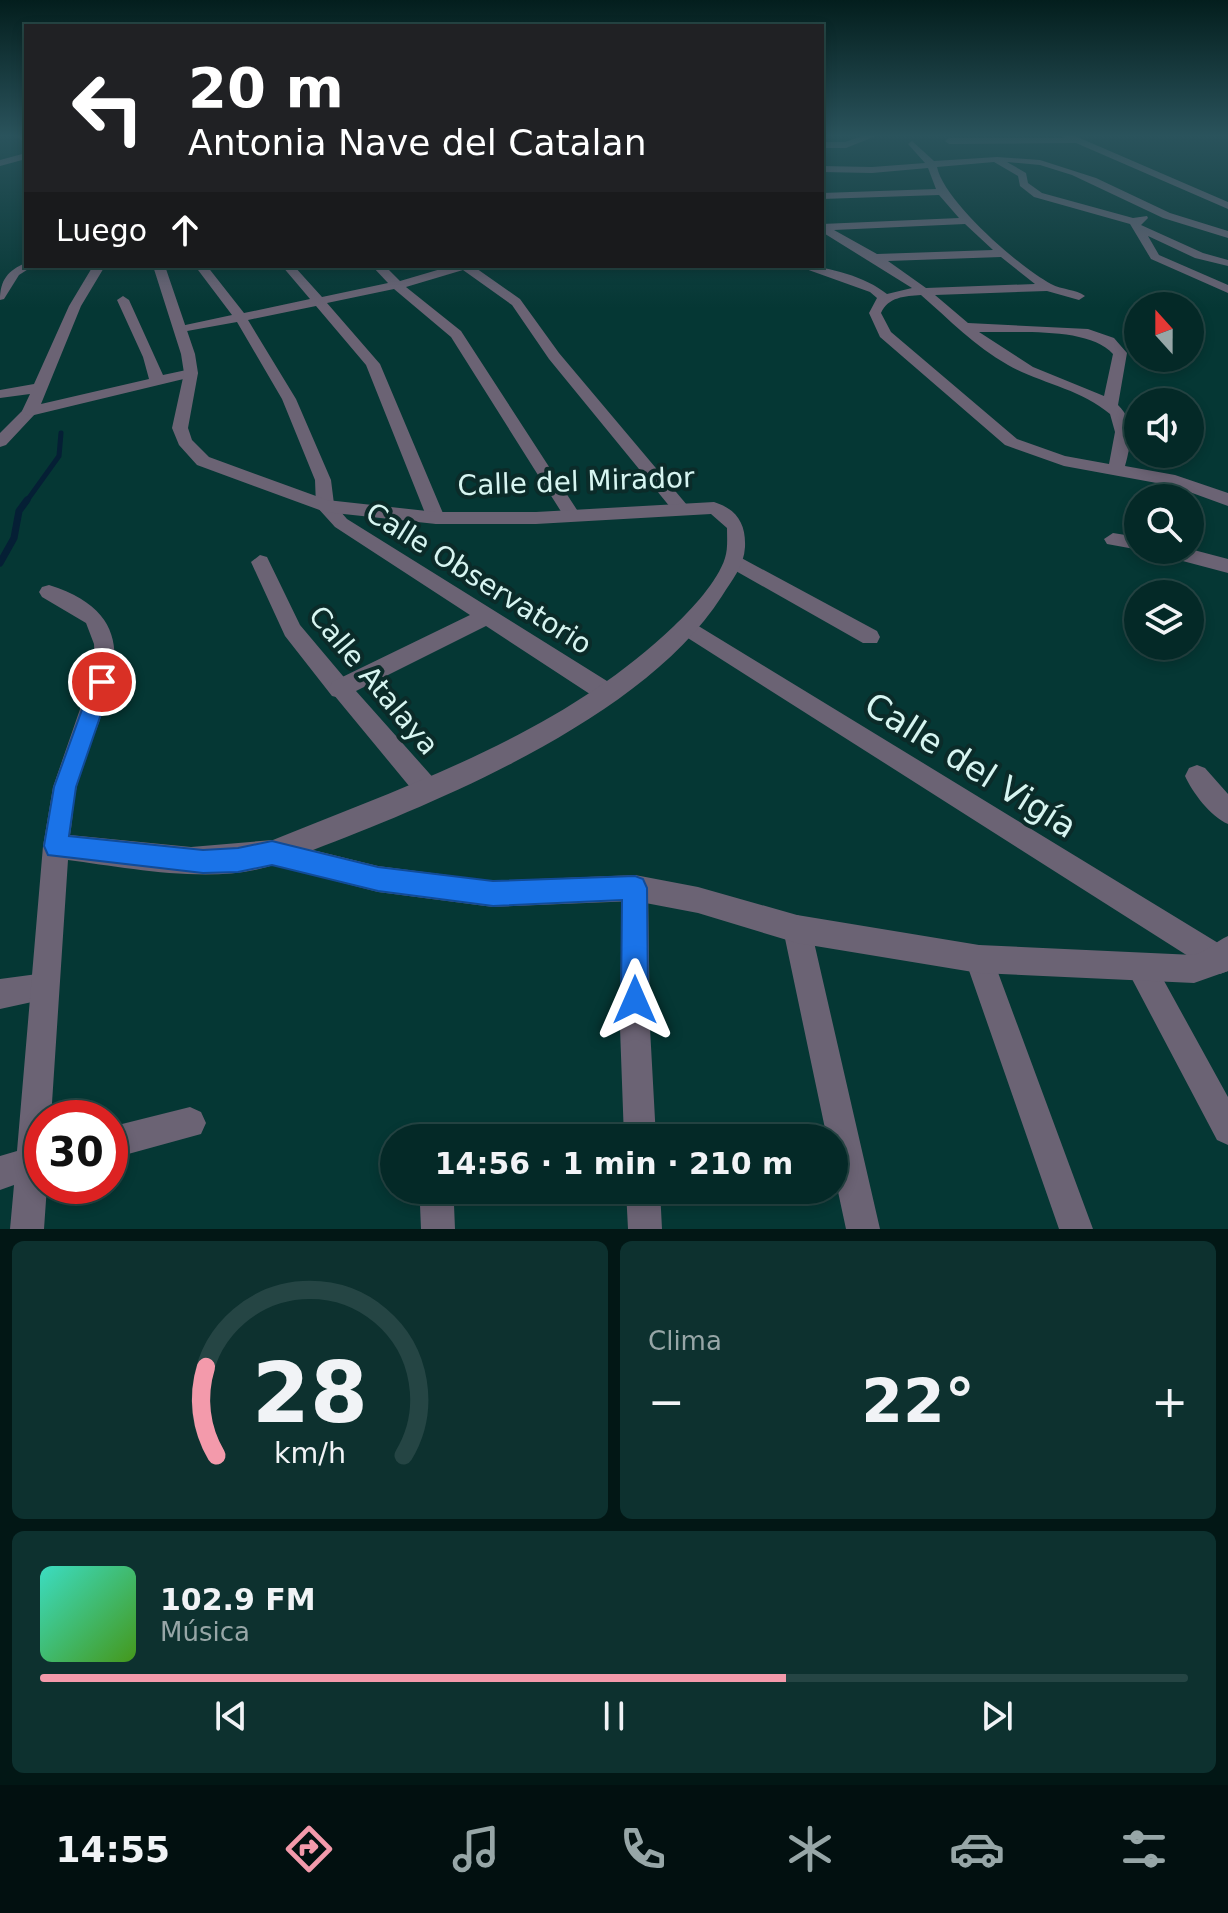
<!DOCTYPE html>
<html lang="es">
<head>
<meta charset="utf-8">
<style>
	:root { --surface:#042927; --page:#0d312f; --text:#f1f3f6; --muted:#97a6a7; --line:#254544; --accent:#f39aab }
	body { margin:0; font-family:"DejaVu Sans",sans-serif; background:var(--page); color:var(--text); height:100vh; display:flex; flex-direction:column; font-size:30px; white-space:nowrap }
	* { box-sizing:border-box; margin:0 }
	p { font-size:26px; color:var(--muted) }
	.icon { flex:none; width:44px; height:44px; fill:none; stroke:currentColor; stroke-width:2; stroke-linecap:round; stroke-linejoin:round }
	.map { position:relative; height:1229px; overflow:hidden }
	.drawer { display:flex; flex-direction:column; gap:12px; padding:12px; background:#021715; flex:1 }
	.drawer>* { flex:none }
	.banner { position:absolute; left:24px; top:24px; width:800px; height:244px; border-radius:0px; box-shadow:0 4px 12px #0003,0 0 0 2px var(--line); background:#202124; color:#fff; overflow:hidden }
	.needle { width:52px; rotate:339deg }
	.buttons { position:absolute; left:1124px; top:292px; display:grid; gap:16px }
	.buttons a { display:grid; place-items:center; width:80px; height:80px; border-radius:50%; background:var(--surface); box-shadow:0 4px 12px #0003,0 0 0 2px var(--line); font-size:40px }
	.speed { position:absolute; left:24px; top:1100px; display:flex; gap:16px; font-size:40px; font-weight:700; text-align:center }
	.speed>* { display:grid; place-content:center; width:104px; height:104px; border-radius:50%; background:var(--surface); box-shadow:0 4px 12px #0003,0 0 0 2px var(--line); line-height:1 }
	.speed .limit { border:12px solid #d22; background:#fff; color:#111 }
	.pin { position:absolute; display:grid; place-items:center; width:68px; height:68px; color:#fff; margin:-34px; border:4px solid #fff; border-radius:50%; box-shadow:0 2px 8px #0007 }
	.me { position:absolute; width:88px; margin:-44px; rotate:0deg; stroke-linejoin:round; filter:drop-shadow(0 0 6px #0008) }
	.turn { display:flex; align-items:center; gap:28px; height:168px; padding:0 32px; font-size:36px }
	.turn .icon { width:104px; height:104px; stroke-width:2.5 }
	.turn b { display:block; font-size:56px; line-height:68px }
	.then { display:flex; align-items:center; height:76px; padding:0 32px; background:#0003; gap:16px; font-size:30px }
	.big { font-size:60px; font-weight:700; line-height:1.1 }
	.drawer .card { flex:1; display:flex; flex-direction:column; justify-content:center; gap:12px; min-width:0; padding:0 28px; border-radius:12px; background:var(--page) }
	.drawer .dial { align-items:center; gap:0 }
	.dial svg { height:208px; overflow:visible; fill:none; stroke:var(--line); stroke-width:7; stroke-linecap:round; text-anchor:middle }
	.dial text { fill:var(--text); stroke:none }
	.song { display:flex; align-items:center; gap:24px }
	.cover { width:96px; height:96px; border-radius:12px; background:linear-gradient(135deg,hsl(170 70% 55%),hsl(100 70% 35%)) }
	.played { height:8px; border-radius:4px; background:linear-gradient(90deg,var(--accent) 65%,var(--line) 65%) }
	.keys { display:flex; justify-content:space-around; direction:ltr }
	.heat { display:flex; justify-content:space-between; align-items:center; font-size:44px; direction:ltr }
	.drawer .tiles { flex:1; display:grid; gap:12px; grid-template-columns:1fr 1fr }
	.card:last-child { grid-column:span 2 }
	.trip { position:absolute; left:380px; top:1124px; width:468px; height:80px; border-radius:40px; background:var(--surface); box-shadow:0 4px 12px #0003,0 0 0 2px var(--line); font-weight:700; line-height:80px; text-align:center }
	.dock { display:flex; height:128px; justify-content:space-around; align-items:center; background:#021010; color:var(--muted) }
	.dock .icon { width:56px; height:56px }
	.dock .current { color:var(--accent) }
	.dock b { font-size:36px; color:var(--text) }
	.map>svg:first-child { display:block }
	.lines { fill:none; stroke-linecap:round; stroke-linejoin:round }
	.stream-far1 { stroke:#051f35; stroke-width:5 }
	.stream { stroke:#051f35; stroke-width:7 }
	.pedestrian { fill:#6b6374; fill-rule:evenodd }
	.minor { fill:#6b6374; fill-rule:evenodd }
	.tertiary { fill:#6b6374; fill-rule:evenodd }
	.route { fill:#1a73e8; stroke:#114b97; stroke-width:2 }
	.labels { text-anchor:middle; stroke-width:8; stroke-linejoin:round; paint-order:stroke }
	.street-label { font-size:28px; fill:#d7f5f1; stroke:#0b2b29 }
	.near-street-label { font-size:34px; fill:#d7f5f1; stroke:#0b2b29 }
</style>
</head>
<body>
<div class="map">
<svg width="1228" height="1229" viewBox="0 0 1228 1229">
	<rect width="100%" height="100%" fill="#053734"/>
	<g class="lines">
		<path class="stream-far1" d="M26,502L59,456L61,433"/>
		<path class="stream" d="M0,563L14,538L19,511L27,500"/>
		<path class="pedestrian" d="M30,406L38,411L35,414L6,445L0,447V433L25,408Z
			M260,555L267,557L300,625L348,682L351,689L348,696L340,698L332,696L285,636L251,562Z
			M1197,765L1205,768L1228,794V824C1211,817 1192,792 1185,776L1189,768Z
			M45,973L55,977L59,987L55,997L0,1009V979Z"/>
		<path class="minor" d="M16,136H26V144Z
			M862,136H876L846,148H822V142H845Z
			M1063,136H1075L1228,202V209L1076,143L949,144L945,141L949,138H1065Z
			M912,141L934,161L997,157L1040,160L1096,178L1170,213L1228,231V238L1163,218L1072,175L1040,165L1007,162L1026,173L1028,183L1042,193L1133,218L1147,216L1148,218L1141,225L1203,253L1228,260V266L1195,258L1148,236L1159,255L1228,285V293L1151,259L1130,224L1034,197L1020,186L1018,176L994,162L937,167C944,201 1019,267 1051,284C1062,290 1076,289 1085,296L1079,300L1047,291L935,295L968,323L1088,329L1114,338L1127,353L1118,405C1136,422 1131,444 1125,466L1175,475L1228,493V506L1173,486L1064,466L1005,445L880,337L869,313L877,298L870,292L803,268L801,266C828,266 866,277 887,294L912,288L822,232V224L959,218L939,195L822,199V193L936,189L928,168L872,173L822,172V166L872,167L925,163L908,144ZM965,224L993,250L877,254L834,230ZM1001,257L1035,284L926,288L888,261ZM921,295C950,320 974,346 1008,365C1040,383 1081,389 1110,414L1115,432L1109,464L1065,456L1017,439L891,332L881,313C888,297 905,296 921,295ZM979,332C1015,333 1089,326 1113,354L1104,396L1033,367Z
			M26,153V159L0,166V160Z
			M26,263V266H33L19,275L4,299L0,300C0,280 8,270 26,263Z
			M93,266H105L81,306L41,404L149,379L143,357L117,300L123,296L129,300L163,375L191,369L198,373L196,376L30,416L25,414L22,411L30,394L0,398V390L34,384L69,306Z
			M195,266H207L244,313L310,299L282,266H294L322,297L388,283L372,266H385L400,281L451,266H473L520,299L559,353L687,505L690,509L687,513H675L549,359L512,305L463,270L406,287L461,331L579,513L582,517L579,521H567L451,337L394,289L327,303L380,364L445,518L436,524L427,518L366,365L316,306L248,320L296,399L331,480L334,504L347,519L615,686L618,693L615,700L607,702L599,700L486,626L356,691L437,782L440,790L437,798L428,801L419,798L329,689L332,682L470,615L335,527L316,506L315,480L282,399L237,322L176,333V327L232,315Z
			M1113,533L1138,537L1140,550L1107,544L1104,539Z
			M1190,549L1228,559V573L1160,555L1158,550Z
			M734,554L877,631L880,637L877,643H863L727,566L725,561Z
			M49,585C164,621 97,709 77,786C73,802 73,819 70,835L191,847L272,840L281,844L285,853L281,862C222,887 130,868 68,860L51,1118H42V1186H47L44,1229H10L14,1185L0,1190V1156L17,1151L43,846L53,787L95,666L94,644L86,623L42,597L39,592L42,587Z
			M687,619L1228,949V971L1220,974L1210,970L680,633L677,627L680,621Z
			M635,875L644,879L648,888L650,1028L656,1138H624L620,1028L622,888L626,879Z
			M797,915L807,919L811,929L880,1229H846L834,1173V1138H827L783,929L787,919Z
			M979,945L989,949L993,959L1093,1229H1059L965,959L969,949Z
			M1142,955L1152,959L1228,1097V1145L1217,1140L1132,979L1128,969L1132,959Z
			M190,1107L201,1112L206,1123L201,1134L110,1159V1127Z
			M432,1190L449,1193L454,1205L455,1229H421L420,1205L425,1193Z
			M626,1190H660L662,1229H628Z"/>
		<path class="tertiary" d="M153,266H165L195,354L198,373L188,428L192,440L209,457L327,500L436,512H536L714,502C737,509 746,524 745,547C744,566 732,580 722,596C645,717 443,800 313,850L378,866L493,881L635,875L698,887L797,915L979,945L1194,955C1209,950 1215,942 1228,936V971L1194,983L979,973L797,943L698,913L635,901L493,907L378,892L263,862L259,853L263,844C407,785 559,736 674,626C691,610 718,581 725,558C728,549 727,538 727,528L711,514L536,524H436L325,512L197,465L179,445L172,428L184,373L181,354Z"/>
	</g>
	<linearGradient id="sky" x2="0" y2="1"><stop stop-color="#031e1d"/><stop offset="0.44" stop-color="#2a535c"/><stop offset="1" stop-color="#2a535c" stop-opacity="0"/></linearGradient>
	<rect width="1228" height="308" fill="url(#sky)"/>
	<path class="route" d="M102,674L109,676L112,682L76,787L69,836L203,850L238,848L272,841L378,867L493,881L635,876L643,879L647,888L648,1000L644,1009L635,1013L625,1009L621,1000L622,900L493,906L378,891L272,865L238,872L203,873L48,855L44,846L54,787L92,682L95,676Z"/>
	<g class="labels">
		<g class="street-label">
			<text transform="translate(576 481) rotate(-2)" y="10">Calle del Mirador</text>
			<text transform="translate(479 578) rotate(32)" y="10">Calle Observatorio</text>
			<text transform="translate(374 680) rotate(50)" y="10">Calle Atalaya</text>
		</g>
		<g class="near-street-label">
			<text transform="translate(971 765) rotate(32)" y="12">Calle del Vigía</text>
		</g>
	</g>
</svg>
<div class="buttons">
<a><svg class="needle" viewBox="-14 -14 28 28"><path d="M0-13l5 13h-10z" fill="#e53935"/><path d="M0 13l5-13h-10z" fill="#97a6a7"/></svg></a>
<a><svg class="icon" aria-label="sound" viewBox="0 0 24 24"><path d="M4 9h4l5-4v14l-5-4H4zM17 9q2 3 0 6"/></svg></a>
<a><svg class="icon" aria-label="search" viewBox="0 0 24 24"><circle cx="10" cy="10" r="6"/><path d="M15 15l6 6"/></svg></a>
<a><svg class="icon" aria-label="layers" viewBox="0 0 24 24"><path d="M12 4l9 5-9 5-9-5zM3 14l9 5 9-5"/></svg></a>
</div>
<div class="speed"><div class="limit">30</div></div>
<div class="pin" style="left:102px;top:682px;background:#d93025"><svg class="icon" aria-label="arrive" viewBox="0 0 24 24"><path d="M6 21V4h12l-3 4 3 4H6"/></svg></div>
<svg class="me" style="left:635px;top:1000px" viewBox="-20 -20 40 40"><path d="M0-17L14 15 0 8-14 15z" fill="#1a73e8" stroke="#fff" stroke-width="4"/></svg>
<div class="trip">14:56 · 1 min · 210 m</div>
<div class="banner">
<div class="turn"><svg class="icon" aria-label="left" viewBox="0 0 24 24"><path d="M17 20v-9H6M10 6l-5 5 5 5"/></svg><div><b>20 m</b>Antonia Nave del Catalan</div></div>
<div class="then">Luego<svg class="icon" aria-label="ahead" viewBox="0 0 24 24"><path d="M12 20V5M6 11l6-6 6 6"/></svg></div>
</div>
</div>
<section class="drawer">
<div class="tiles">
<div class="card dial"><svg viewBox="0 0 100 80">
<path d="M14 69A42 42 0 1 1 86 69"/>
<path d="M14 69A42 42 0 0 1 10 35" stroke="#f39aab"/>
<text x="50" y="56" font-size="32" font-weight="700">28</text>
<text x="50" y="72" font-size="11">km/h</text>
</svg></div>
<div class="card"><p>Clima</p>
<div class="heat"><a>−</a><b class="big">22°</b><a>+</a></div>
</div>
<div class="card">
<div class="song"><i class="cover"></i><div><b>102.9 FM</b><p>Música</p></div></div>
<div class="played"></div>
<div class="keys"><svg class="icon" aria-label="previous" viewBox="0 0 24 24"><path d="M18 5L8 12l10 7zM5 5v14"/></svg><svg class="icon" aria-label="pause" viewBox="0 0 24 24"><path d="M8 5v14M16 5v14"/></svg><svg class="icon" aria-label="next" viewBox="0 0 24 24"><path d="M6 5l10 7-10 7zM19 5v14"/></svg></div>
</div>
</div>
</section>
<nav class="dock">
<b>14:55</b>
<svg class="icon current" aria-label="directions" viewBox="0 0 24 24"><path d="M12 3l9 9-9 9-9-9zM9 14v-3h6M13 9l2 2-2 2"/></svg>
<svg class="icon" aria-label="music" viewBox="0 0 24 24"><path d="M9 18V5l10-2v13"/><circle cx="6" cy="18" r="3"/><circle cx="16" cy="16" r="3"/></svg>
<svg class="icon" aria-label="phone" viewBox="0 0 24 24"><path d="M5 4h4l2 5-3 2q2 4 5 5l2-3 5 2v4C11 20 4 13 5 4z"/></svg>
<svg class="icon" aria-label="climate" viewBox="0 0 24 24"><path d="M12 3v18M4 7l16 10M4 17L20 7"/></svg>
<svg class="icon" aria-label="car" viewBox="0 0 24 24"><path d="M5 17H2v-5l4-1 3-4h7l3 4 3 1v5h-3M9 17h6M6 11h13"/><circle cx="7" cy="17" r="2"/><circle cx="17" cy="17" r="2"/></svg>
<svg class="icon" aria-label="filters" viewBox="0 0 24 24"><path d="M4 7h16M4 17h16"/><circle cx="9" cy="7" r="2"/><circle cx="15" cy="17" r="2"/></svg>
</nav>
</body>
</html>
